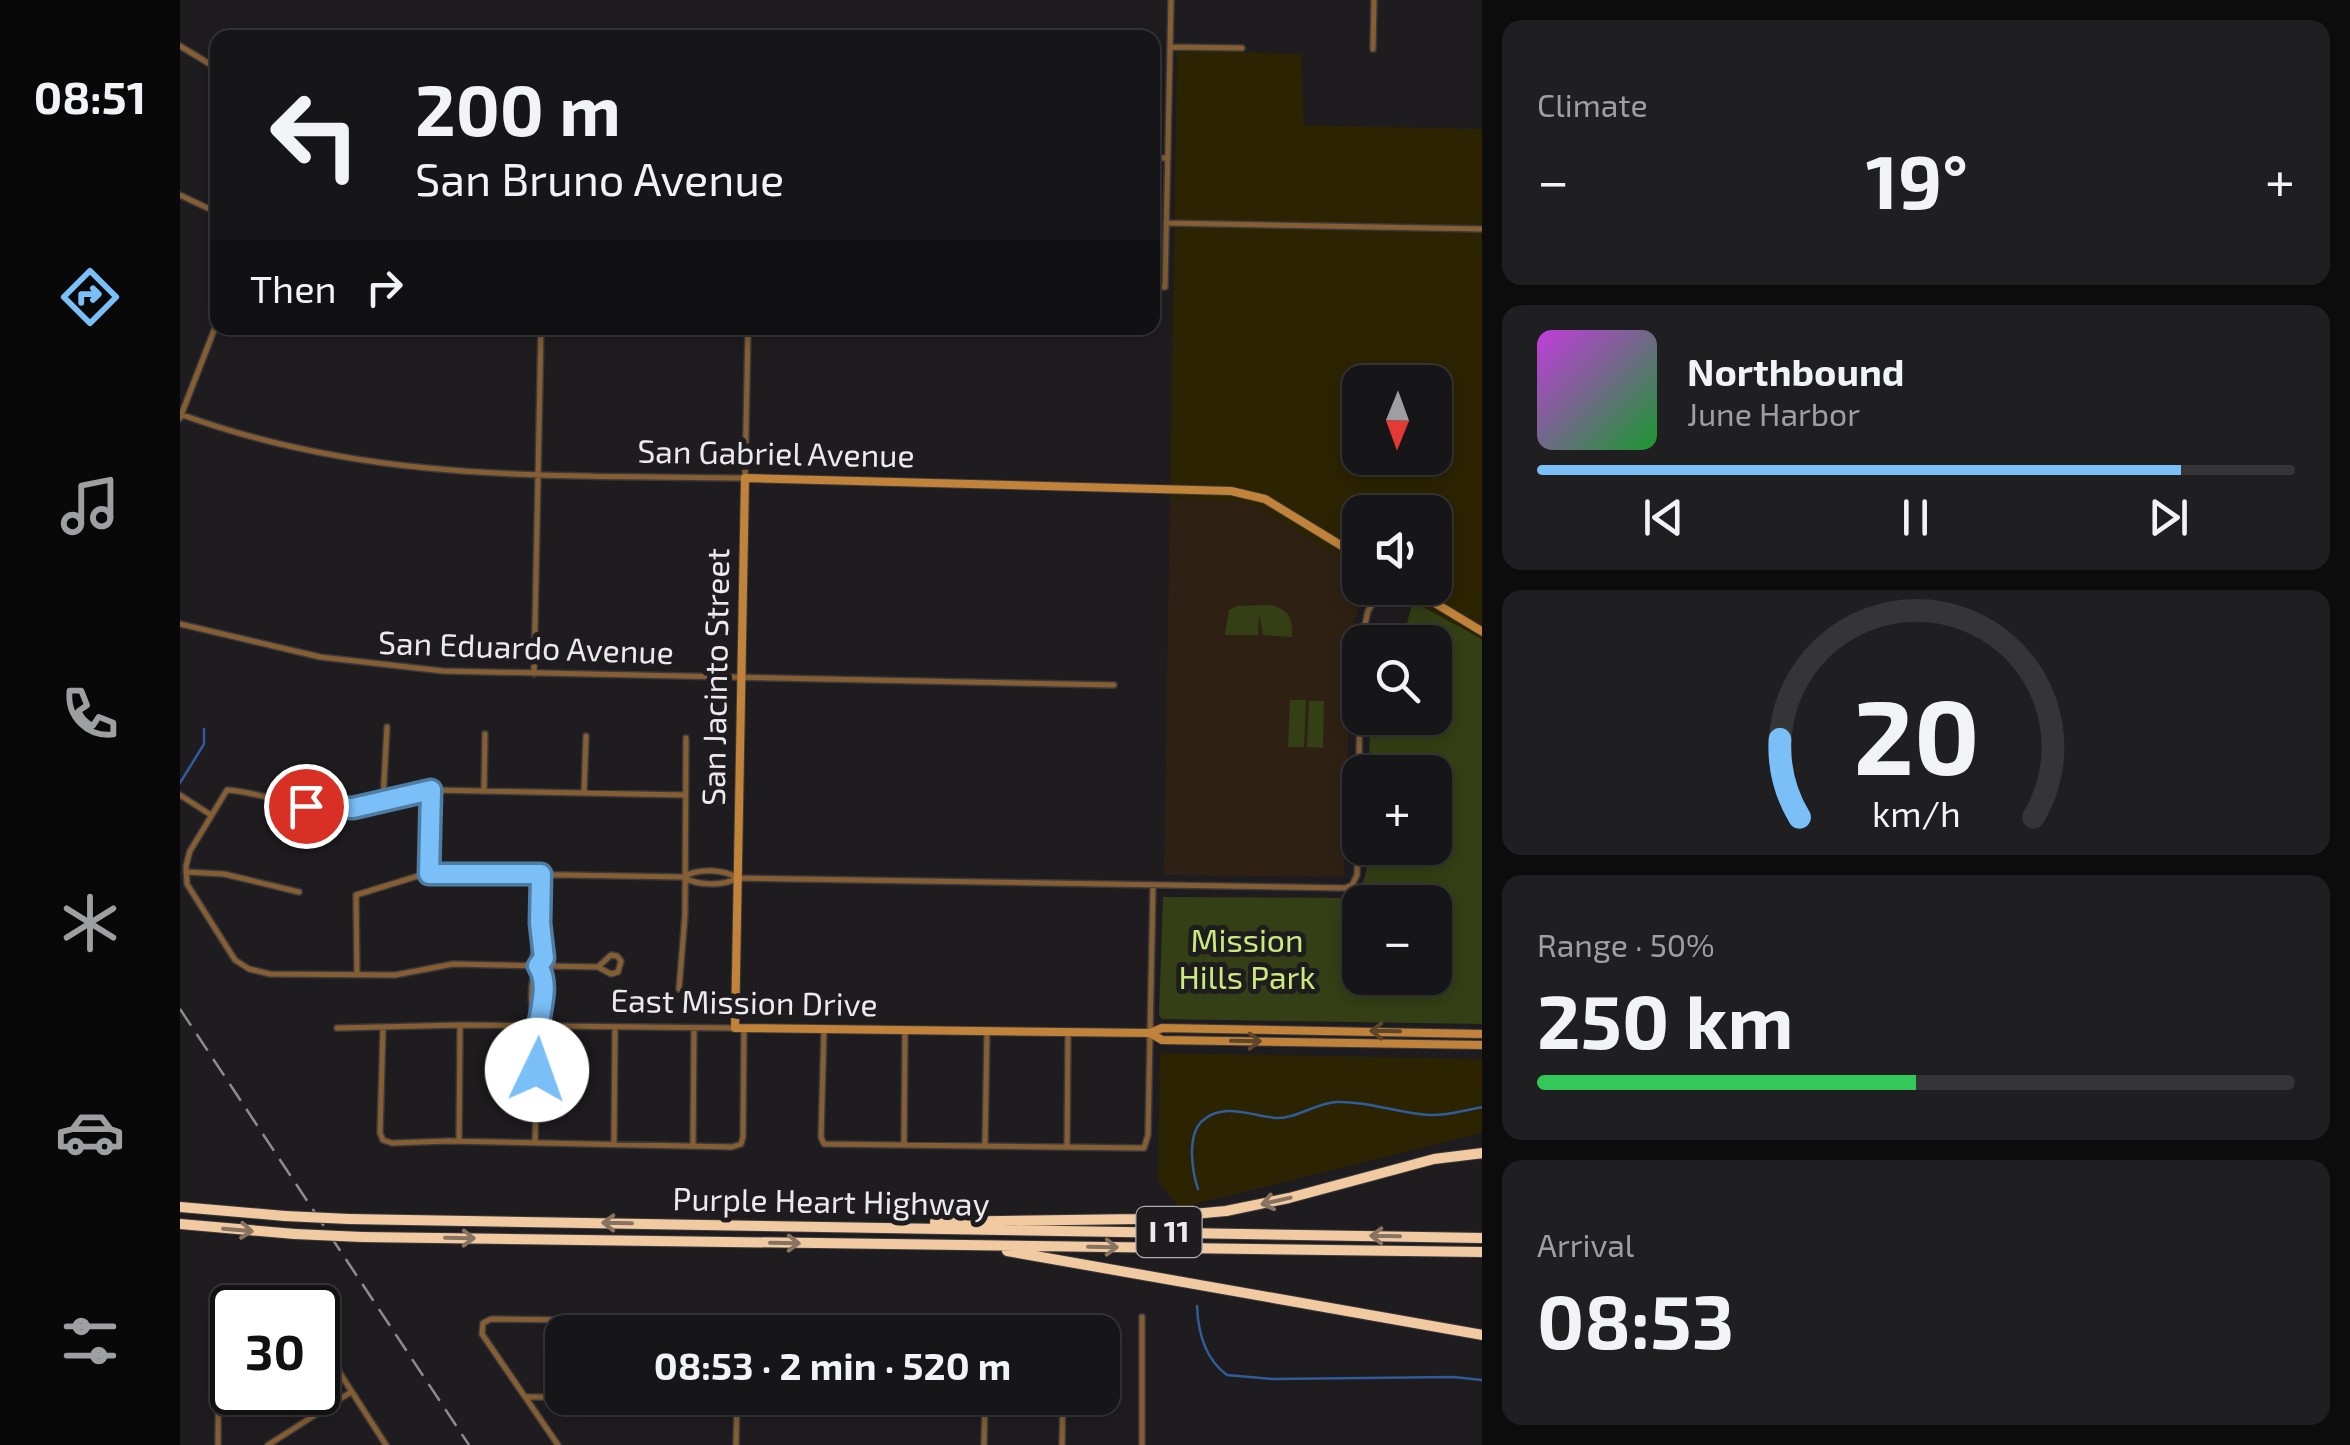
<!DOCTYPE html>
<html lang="en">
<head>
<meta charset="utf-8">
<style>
	:root { --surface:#161517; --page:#1f1e20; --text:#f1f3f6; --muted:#9e9fa1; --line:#353436; --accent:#7abff8 }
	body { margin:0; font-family:"Exo 2",sans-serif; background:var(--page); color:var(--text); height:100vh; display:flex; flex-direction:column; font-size:38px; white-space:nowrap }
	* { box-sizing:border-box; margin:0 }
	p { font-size:32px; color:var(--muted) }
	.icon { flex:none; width:55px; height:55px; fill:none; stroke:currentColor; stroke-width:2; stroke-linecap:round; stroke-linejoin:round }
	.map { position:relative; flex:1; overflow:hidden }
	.side { display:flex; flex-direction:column; gap:20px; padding:20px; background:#0c0c0d; width:868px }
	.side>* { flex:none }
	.banner { position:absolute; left:30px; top:30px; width:950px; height:305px; border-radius:20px; box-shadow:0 5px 15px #0003,0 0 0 2px var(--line); background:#161517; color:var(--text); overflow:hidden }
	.needle { width:65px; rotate:181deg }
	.controls { position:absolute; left:1162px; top:365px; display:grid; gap:20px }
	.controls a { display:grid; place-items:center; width:110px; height:110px; border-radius:20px; background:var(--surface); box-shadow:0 5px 15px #0003,0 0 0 2px var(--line); font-size:50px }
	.speed { position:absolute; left:30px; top:1285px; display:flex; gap:20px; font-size:50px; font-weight:700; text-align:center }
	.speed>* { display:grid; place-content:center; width:130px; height:130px; border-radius:50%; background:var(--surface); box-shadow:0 5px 15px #0003,0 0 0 2px var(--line); line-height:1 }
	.speed .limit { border:5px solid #111; border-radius:15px; background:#fff; color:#111 }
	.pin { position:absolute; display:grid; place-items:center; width:85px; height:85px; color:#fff; margin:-42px; border:5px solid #fff; border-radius:50%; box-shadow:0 2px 10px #0007 }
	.me { position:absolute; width:110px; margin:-55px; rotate:3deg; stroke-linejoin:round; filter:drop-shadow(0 0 8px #0008) }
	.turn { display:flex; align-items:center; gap:35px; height:210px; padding:0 40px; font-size:45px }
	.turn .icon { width:130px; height:130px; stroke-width:2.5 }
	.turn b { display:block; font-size:70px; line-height:85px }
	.then { display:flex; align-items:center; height:95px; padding:0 40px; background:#0003; gap:20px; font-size:38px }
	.big { font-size:75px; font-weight:700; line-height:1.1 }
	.side .widget { flex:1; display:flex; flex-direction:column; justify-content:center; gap:15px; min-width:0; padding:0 35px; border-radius:20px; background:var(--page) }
	.side .dial { align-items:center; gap:0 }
	.dial svg { height:260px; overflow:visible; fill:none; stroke:var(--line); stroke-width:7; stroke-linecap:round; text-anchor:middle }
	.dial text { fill:var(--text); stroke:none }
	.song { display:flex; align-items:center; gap:30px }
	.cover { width:120px; height:120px; border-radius:15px; background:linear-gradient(135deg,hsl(290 70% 55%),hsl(130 70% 35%)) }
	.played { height:10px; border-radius:5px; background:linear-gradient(90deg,var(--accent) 85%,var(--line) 85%) }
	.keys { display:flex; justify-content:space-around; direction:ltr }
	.heat { display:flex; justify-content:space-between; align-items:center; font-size:55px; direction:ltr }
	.charge { height:15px; border-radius:8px; background:linear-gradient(90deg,#34c759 50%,var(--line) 0) }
	.trip { position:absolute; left:365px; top:1315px; width:575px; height:100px; border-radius:20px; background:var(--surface); box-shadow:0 5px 15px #0003,0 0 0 2px var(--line); font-weight:700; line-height:100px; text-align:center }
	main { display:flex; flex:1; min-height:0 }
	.dock { display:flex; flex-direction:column; width:180px; justify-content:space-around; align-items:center; background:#090809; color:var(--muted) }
	.dock .icon { width:70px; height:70px }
	.dock .current { color:var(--accent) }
	.dock b { font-size:45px; color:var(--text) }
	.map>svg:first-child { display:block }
	.education { fill:#2e2114 }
	.green { fill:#343f15; fill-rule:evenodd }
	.sand { fill:#2b2302; fill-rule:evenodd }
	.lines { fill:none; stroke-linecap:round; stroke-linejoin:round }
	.stream { stroke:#305c9a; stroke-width:2.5 }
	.street-casing { stroke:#3b393c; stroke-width:8 }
	.secondary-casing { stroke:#3b393c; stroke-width:10 }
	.highway-casing { stroke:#3b393c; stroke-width:12 }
	.street { stroke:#855e33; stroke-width:5 }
	.secondary { stroke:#c18339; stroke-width:8 }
	.highway { stroke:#f1caa1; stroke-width:10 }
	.rail { stroke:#8c8b8d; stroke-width:2.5; stroke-dasharray:20 10; stroke-linecap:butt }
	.highway-bridge-casing { stroke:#3b393c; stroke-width:12; stroke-linecap:butt }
	.highway-bridge { stroke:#f1caa1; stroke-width:10 }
	.oneway { stroke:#5f4529 }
	.oneway2 { stroke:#887360 }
	.route-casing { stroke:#4f7ca1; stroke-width:25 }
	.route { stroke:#7abff8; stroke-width:18 }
	.labels { text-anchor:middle; stroke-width:10; stroke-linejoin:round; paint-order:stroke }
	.shield { fill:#1e1c1f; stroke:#aeacae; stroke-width:2.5 }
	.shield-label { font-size:30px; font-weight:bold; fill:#ebeaec }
	.street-label { font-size:32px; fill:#ebeaec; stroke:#1e1c1f }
	.park-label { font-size:32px; fill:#caea7b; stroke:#1e1c1f }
</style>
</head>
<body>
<main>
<nav class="dock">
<b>08:51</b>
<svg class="icon current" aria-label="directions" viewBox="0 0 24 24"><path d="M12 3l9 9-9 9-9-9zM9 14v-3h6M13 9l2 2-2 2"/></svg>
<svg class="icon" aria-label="music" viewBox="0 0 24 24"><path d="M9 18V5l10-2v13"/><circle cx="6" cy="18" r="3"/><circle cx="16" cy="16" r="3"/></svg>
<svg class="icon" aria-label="phone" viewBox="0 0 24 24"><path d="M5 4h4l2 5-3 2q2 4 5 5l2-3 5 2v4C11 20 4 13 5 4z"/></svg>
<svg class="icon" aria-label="climate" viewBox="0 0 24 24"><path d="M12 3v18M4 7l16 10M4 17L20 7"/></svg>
<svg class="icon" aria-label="car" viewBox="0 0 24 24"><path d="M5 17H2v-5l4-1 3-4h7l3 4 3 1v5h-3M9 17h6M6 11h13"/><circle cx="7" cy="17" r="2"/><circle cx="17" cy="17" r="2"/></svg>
<svg class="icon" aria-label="filters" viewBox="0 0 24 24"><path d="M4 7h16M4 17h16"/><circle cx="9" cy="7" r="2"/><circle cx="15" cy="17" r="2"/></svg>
</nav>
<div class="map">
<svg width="1303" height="1445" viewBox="0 0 1303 1445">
	<rect width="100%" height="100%" fill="#1e1c1f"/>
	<path class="education" d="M990,498L1064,502L1080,508L1180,570V588H1190L1175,617L1171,638L1164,877L984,875Z"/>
	<path class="green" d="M1233,600L1302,639V1024L982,1019L979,1015L983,897L1167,898C1186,888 1190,867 1185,848H1255V772H1189L1190,718H1255V642H1222ZM1180,902H1255V978H1180Z
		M1091,605C1109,610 1113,618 1112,637L1083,635L1079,614L1078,635H1045L1049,610L1057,606Z
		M1110,700H1126L1124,747H1108Z
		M1129,701H1144L1143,748L1127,747Z"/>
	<path class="sand" d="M997,50L1121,54L1124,125L1302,129V639L1208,588H1255V512H1180V570L1080,508L1064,502L990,498ZM1180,382H1255V458H1180Z
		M980,1053L1302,1059V1133L999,1208L978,1180Z"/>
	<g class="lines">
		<path class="stream" d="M0,783L24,744V729
			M1018,1189C1012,1171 1007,1137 1021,1122C1042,1101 1072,1116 1096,1118C1116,1119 1136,1103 1156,1102C1188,1101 1217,1113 1249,1115C1268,1116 1284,1110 1303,1107
			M1017,1306C1018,1332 1025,1359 1047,1375L1093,1379L1273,1377L1303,1380"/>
		<g class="street-casing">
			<path id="street" d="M0,46L38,69
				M990,47L1062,48
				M1193,49L1194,0
				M972,158H988
				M0,195L38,213
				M986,223L1303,229
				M972,287H985L991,0
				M0,414C189,483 368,475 565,478L568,328
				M0,418L38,320
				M0,624L140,657L263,671L934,685
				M1181,642L1188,611L1203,588
				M354,674L361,328
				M304,791L305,734
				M404,793L406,736
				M0,795L31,815
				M203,800L207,727
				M6,872L44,874L119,892
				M249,874L251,790
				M503,877C518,868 543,869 558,878L1165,888L1172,885L1177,875L1180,704
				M418,967L431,955L437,956L441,961L438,972L431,974L418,967L273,964L215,975L90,974L69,969L55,960L7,884L6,866L10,851L47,790C82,792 120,810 157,810C190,810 219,792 251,790L505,795
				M177,975L176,895L238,876L269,873L503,877C518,886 543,886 558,878
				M499,989L505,915L506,738
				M356,1023C350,1007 349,980 358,966L353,957L359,924
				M157,1028L280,1025L555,1028
				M203,1028L200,1133L203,1140L212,1143L269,1141L552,1147L561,1144L563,1137L564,1028
				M644,1029L641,1137L644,1144L964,1148L968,1135L973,886
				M279,1141L280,1025
				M355,1142L358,1026C364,1009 368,982 358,966C367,952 360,896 361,875
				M434,1143L435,1027
				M513,1144L514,1028
				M724,1144L725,1030
				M805,1145L807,1031
				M887,1146L888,1032
				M138,1339L206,1445
				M346,1397H382
				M395,1398L805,1403
				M38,1445L39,1309
				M88,1445L171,1392
				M378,1445L302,1334L303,1323L311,1319L876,1325L885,1332
				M556,1445L557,1398
				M804,1445L805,1398
				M882,1445L883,1398
				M962,1445V1317"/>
		</g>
		<g class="secondary-casing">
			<path id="secondary" d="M1180,557L1085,499L1051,491L565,478L555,1028L970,1033L982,1028L1303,1034
				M1230,588L1303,632
				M970,1033L982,1040L1303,1045"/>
		</g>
		<g class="highway-casing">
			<path id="highway" d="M0,1207L105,1216
				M169,1219L1303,1238
				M755,1222L958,1219L1046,1211L1109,1198L1254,1159L1303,1153
				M0,1224L115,1234
				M182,1237L1303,1252
				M827,1251L1303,1335"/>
		</g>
		<use href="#street" class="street"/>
		<use href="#secondary" class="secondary"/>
		<use href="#highway" class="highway"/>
		<path class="rail" d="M0,1009L289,1445"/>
		<g class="highway-bridge-casing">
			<path id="highway-bridge" d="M105,1216L169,1219
				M115,1234L182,1237"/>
		</g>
		<use href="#highway-bridge" class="highway-bridge"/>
	</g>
	<defs><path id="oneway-shaft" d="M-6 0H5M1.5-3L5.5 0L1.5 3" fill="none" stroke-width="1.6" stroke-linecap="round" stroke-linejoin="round" transform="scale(2.5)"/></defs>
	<g class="oneway">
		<use href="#oneway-shaft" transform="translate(1205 1031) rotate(-179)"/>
		<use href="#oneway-shaft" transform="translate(1066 1041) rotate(1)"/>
	</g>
	<g class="oneway2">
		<use href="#oneway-shaft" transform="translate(1096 1201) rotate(167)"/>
		<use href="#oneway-shaft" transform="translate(437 1223) rotate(-179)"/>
		<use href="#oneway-shaft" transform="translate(58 1230) rotate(5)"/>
		<use href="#oneway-shaft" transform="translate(1205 1236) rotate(-179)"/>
		<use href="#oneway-shaft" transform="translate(280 1238) rotate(1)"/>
		<use href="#oneway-shaft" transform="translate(605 1243) rotate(1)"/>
		<use href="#oneway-shaft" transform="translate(923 1247) rotate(1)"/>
	</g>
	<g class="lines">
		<g class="route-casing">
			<path id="route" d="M126,806L173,808L251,790L249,874H361L360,923L364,958L358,966C370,985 360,1009 358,1029C356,1043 357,1057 357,1070"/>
		</g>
		<use href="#route" class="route"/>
	</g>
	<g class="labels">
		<rect class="shield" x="956.5" y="1207" width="65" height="50" rx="8"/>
		<g class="shield-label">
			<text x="989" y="1242">I 11</text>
		</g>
		<g class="street-label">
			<text transform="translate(596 454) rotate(1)" y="11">San Gabriel Avenue</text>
			<text transform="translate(346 648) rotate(2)" y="11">San Eduardo Avenue</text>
			<text transform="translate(536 677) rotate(-89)" y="11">San Jacinto Street</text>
			<text transform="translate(564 1003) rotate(1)" y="11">East Mission Drive</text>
			<text transform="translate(651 1202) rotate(1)" y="11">Purple Heart Highway</text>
		</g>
		<g class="park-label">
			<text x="1067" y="952">Mission<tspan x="1067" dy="37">Hills Park</tspan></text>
		</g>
	</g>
</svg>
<div class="controls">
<a><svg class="needle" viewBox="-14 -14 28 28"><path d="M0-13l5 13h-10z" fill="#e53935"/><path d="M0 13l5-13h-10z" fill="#9e9fa1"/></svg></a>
<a><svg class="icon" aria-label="sound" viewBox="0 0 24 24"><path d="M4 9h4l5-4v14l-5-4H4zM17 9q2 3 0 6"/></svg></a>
<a><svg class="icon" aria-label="search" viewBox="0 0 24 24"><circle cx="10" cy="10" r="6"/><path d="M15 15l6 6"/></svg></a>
<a>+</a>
<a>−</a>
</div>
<div class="speed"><div class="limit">30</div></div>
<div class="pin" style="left:126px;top:806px;background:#d93025"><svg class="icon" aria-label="arrive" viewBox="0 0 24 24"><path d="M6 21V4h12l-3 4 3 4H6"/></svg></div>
<svg class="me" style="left:357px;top:1070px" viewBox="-20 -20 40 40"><circle r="19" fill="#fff"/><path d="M0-13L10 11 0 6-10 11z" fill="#7abff8"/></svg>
<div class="trip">08:53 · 2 min · 520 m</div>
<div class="banner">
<div class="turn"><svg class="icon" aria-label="left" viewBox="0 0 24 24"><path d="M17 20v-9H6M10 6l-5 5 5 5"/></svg><div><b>200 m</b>San Bruno Avenue</div></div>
<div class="then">Then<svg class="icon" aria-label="right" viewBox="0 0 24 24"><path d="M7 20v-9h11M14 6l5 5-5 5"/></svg></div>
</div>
</div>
<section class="side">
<div class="widget"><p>Climate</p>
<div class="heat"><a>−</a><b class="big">19°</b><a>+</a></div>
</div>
<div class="widget">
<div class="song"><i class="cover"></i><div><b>Northbound</b><p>June Harbor</p></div></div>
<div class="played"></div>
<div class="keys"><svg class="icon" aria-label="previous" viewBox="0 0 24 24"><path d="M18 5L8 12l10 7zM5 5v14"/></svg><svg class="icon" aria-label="pause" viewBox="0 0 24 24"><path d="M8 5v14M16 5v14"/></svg><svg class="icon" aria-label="next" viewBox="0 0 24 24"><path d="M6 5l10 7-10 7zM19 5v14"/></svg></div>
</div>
<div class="widget dial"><svg viewBox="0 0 100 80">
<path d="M14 69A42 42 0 1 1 86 69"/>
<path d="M14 69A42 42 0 0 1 8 45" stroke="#7abff8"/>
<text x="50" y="56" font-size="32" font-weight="700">20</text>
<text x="50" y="72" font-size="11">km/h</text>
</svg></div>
<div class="widget"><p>Range · 50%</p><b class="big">250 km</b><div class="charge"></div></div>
<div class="widget"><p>Arrival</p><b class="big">08:53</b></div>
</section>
</main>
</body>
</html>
